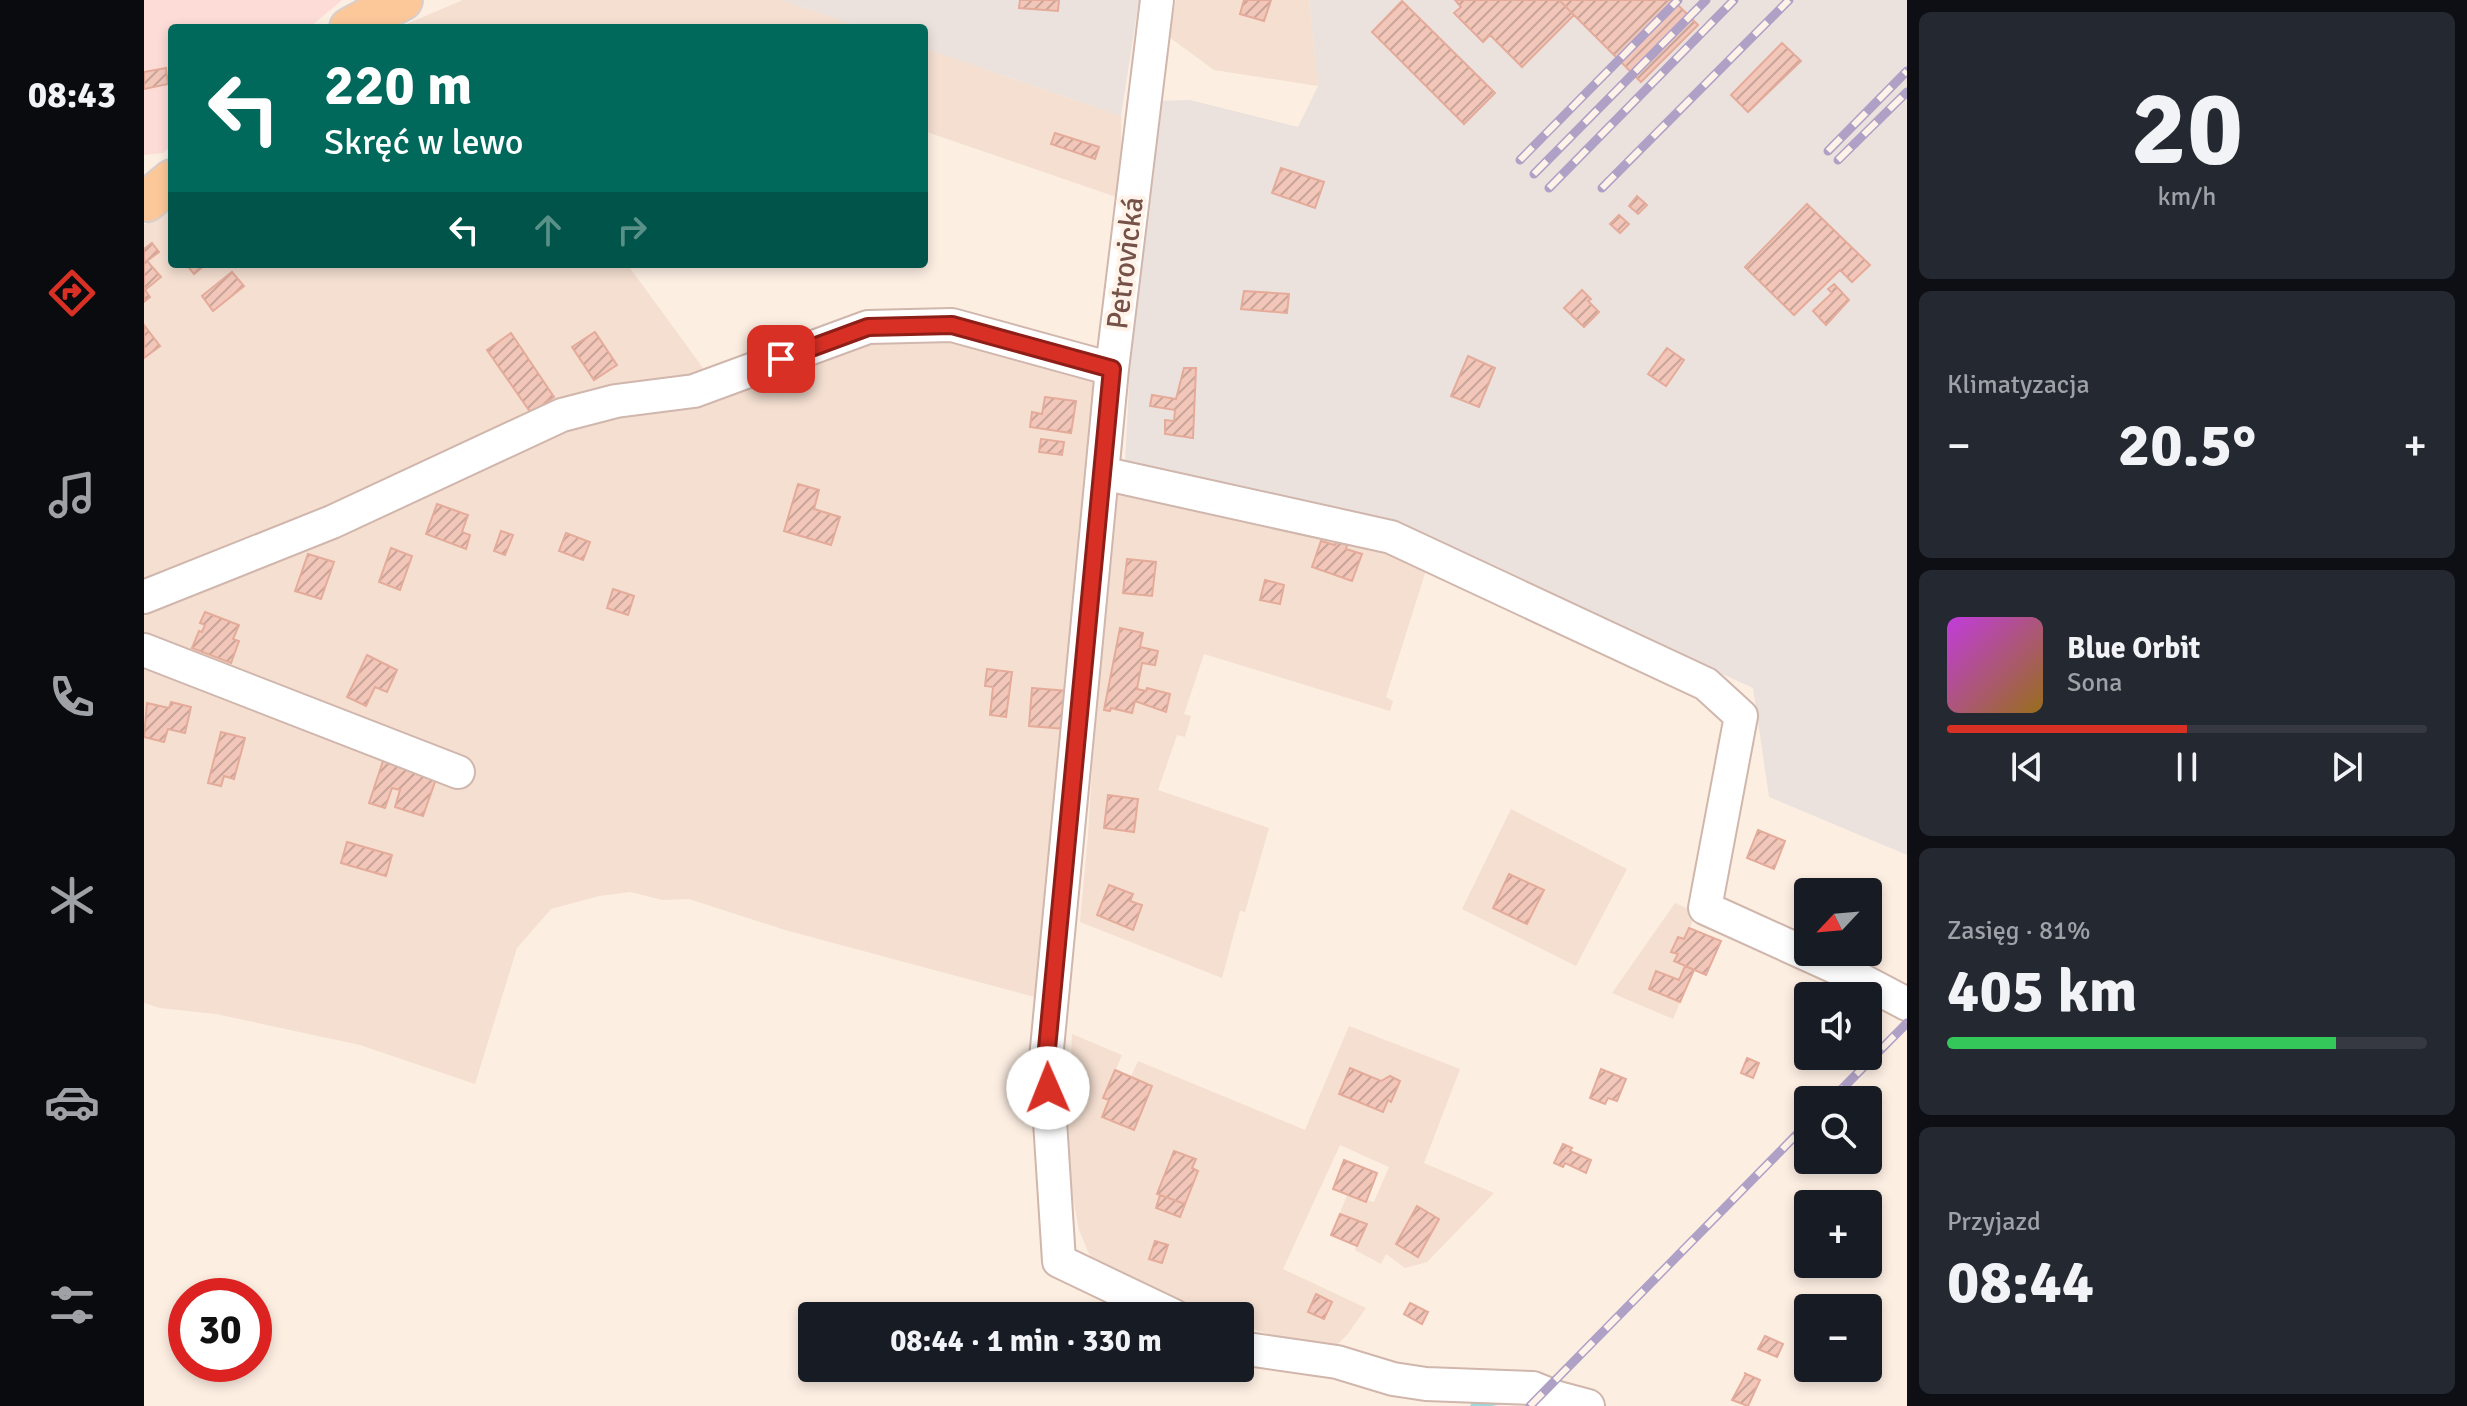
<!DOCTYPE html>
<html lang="pl">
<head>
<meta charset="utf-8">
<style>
	:root { --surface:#171b24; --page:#242831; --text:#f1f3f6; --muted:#9ea1a6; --line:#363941; --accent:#d93025 }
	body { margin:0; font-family:Signika,sans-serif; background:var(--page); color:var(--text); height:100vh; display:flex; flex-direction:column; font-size:30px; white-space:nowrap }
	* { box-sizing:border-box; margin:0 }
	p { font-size:26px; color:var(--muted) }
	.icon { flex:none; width:44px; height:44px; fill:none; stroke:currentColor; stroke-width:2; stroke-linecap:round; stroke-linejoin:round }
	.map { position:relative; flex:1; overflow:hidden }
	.side { display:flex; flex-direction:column; gap:12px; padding:12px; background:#0d0f14; width:560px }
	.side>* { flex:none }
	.banner { position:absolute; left:24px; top:24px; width:760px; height:244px; border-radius:8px; box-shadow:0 4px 12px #0003; background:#00695c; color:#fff; overflow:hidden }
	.needle { width:52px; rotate:244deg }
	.buttons { position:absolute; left:1650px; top:878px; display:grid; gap:16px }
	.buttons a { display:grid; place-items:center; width:88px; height:88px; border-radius:8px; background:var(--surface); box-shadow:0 4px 12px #0003; font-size:40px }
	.speed { position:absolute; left:24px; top:1278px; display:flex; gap:16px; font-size:40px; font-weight:700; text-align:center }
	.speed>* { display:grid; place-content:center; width:104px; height:104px; border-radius:50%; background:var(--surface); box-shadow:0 4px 12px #0003; line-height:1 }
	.speed .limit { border:12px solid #d22; background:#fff; color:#111 }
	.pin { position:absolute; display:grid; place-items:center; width:68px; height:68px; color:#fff; margin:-34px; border-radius:16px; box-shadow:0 4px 12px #0006 }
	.me { position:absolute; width:88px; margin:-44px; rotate:359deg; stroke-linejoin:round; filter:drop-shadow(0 0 6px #0008) }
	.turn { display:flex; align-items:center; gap:28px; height:168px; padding:0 24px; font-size:36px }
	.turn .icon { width:104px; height:104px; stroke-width:2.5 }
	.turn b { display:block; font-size:56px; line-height:68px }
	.lanes { display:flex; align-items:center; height:76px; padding:0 24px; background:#0003; justify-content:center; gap:40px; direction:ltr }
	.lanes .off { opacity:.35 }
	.big { font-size:60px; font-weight:800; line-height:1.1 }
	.side .card { flex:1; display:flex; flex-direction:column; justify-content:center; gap:12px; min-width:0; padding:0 28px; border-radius:12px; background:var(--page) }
	.side .dial { align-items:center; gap:0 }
	.dial b { font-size:104px; line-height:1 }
	.song { display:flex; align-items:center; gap:24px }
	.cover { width:96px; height:96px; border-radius:12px; background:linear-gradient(135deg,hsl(290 70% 55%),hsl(40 70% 35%)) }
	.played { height:8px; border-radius:4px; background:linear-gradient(90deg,var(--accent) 50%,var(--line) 50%) }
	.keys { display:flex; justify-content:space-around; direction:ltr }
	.heat { display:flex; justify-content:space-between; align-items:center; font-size:44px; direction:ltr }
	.charge { height:12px; border-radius:6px; background:linear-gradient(90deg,#34c759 81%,var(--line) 0) }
	.trip { position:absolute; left:654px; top:1302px; width:456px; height:80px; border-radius:8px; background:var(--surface); box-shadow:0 4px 12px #0003; font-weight:800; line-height:80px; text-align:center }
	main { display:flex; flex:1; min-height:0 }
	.tab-bar { display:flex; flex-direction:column; width:144px; justify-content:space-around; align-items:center; background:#090b0e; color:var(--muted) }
	.tab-bar .icon { width:56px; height:56px }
	.tab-bar .selected { color:var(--accent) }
	.tab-bar b { font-size:36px; color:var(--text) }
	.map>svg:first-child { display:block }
	.residential { fill:#f4dfd1 }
	.commercial { fill:#fddbd6 }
	.industrial { fill:#ece2dd }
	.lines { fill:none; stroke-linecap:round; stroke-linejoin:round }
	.stream { stroke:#9dd8d8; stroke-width:7 }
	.building { fill:url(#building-hatch); stroke:#e5ab9a; stroke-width:2 }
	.minor-casing { stroke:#d0b6ac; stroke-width:36 }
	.major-casing { stroke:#d8cecc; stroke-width:44 }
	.minor { stroke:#fff; stroke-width:32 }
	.major { stroke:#fdc899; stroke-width:40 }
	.rail-casing { stroke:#afa1c6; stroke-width:9 }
	.rail { stroke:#fff3e9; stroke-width:6; stroke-dasharray:18; stroke-linecap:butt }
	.route-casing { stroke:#8d1f18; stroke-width:20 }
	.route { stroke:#d93025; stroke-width:14 }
	.labels { text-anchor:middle; stroke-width:8; stroke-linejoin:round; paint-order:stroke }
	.street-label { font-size:30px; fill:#755148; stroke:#fff3e9 }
</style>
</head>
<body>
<main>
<nav class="tab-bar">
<b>08:43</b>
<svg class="icon selected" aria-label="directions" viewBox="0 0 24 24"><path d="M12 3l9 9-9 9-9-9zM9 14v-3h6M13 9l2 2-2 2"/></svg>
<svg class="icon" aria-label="music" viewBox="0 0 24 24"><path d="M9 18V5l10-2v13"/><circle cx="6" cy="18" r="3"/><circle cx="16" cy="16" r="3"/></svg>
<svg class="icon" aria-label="phone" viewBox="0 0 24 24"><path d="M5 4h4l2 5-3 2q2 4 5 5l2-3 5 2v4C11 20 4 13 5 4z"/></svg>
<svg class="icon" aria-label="climate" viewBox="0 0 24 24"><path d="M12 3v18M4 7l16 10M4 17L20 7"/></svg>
<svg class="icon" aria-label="car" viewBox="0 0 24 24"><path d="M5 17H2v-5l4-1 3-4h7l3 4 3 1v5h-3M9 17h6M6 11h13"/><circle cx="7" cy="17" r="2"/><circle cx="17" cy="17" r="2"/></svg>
<svg class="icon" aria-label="filters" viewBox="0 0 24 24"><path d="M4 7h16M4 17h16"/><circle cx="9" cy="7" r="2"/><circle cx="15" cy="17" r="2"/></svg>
</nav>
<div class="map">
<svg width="1763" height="1406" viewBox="0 0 1763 1406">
	<defs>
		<pattern id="building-hatch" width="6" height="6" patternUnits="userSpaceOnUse" patternTransform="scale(2)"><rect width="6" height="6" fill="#f2c7ba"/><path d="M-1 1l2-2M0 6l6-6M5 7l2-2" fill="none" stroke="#c9a499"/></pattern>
	</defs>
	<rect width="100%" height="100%" fill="#fdeee2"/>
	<path class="residential" d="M319,0H637L720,28H253Z
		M1032,0H1165L1174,86L1070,70L1025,37Z
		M780,48L977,116L978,199L780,131Z
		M28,202V264H483L562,372L742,314L957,360L898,999L641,930L545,899L519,900L486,892L455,896L407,909L373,948L331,1084L216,1045L72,1014L16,1008L0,1003V225Z
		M966,487L1242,545L1283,567L1242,697L1249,701L1246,711L1060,654L1040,714L1047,716L1041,737L1033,735L1014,790L1125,828L1101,912L1096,911L1078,978L936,922L944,835Z
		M1367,809L1483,869L1432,966L1318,909Z
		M1531,903L1552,912L1546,928L1577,941L1562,975L1550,970L1529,1019L1468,993Z
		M1205,1026L1316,1069L1280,1163L1350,1193L1283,1262L1261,1268L1242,1254L1237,1264L1211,1250L1212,1246L1187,1235L1203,1195L1189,1189L1200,1160L1233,1173L1223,1200L1230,1202L1245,1167L1196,1145L1139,1269L1222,1308L1203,1335L1185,1353L1096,1325V1316H1069L980,1284L960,1270L945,1254L935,1230L929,1198L924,1143L928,1034L978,1055L972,1069L987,1076L994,1061L1161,1130Z"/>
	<path class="commercial" d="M0,0H198L165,28H28V145L19,153L0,155Z"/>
	<path class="industrial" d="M637,0H995L977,116L780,48V28H720Z
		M1165,0H1763V855L1625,797L1609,688L1252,526L981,463L992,249L1006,101L1046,100L1154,127L1174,86Z"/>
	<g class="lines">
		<path class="stream" d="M1330,1406L1355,1401"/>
	</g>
	<path class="building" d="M876,0H915L914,11L875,8Z
		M1100,0H1127L1120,21L1096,14Z
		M1311,0H1415L1430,15L1378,67L1346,35L1339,42L1310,13L1317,7Z
		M1415,0H1529L1554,25L1497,82Z
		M1258,1L1351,93L1320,124L1228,32Z
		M1638,43L1657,61L1604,112L1587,95Z
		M22,68L24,84L0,89V72Z
		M911,133L955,147L951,159L907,144Z
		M1137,168L1180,182L1171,208L1128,193Z
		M1493,196L1503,205L1494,214L1485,206Z
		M1663,204L1726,265L1708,282L1696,270L1650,315L1601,267Z
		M1475,215L1485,224L1476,233L1466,224Z
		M8,243L15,252L3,261L17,277L1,290L6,297L0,302V249Z
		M42,264H62L50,274Z
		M88,272L100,286L69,311L58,296Z
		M1690,284L1705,300L1682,325L1669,311L1688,293L1684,289Z
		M1438,290L1447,299L1444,301L1455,312L1440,327L1420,308Z
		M1100,291L1145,294L1143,313L1097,309Z
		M0,325L16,346L0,358Z
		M451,332L473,365L450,380L428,347Z
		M367,333L410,397L387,413L343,350Z
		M1523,348L1540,360L1522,386L1504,374Z
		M1324,356L1351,368L1335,407L1307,396Z
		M1040,368H1052L1049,438L1021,434V420L1030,421L1031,410L1006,406L1008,395L1032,399Z
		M901,397L932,401L927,433L886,427L888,412L898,414Z
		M897,439L920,442L918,455L895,452Z
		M654,484L675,490L670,509L696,517L687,545L640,531Z
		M293,504L324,515L318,532L326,535L322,549L282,534Z
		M357,531L369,535L361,555L350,551Z
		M422,533L446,542L439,560L415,551Z
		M1194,539L1204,542L1202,549L1218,554L1208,581L1168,567L1177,541L1191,545Z
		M247,548L268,556L256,590L235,582Z
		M164,554L190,562L177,599L151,591Z
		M983,559L1012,562L1008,596L979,593Z
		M1121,580L1140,585L1136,604L1116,600Z
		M469,589L490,596L484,615L463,608Z
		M61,612L95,625L89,639L95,641L87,663L48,648L55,631L58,632L61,625L56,623Z
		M976,628L999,633L996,647L1014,651L1011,665L998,663L993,689L1002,691L1003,688L1026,694L1022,712L991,701L988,713L967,708L966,711L960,710Z
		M223,655L253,670L243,692L231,687L222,706L203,697Z
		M843,669L868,672L862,717L846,715L849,687L841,686Z
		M888,688L924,691L921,729L885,726Z
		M27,702L47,707L41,733L24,729L20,742L0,737L3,703L25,708Z
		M77,732L101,738L90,779L80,776L77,786L64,783Z
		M241,755L294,773L279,816L251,807L256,790L248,788L241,808L225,803Z
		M964,795L994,799L990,832L960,828Z
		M1614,830L1641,841L1630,869L1603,858Z
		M203,842L248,855L242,876L197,863Z
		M1365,874L1400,890L1383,924L1349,908Z
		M965,885L989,894L986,901L998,905L989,930L953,915Z
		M1545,928L1577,941L1562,975L1530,961L1534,954L1527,952L1534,937L1540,939Z
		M1541,966L1550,970L1536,1002L1505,989L1512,971L1535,980Z
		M1603,1058L1615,1063L1609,1078L1597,1073Z
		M1206,1068L1237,1081L1246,1076L1256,1081L1247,1102L1244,1100L1239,1112L1195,1094Z
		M1457,1069L1482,1079L1473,1101L1464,1098L1461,1104L1446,1098Z
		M971,1070L1008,1086L990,1130L958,1117L965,1100L959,1098Z
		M1419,1144L1428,1148L1426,1151L1447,1160L1442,1173L1421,1163L1419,1167L1410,1163Z
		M1030,1151L1052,1159L1048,1168L1054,1171L1041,1204L1013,1194Z
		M1200,1160L1233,1173L1222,1202L1189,1189Z
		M1016,1195L1041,1204L1036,1217L1012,1208Z
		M1273,1206L1295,1219L1274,1257L1252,1244Z
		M1196,1214L1223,1224L1213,1246L1187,1235Z
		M1011,1241L1024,1245L1018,1263L1005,1259Z
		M1172,1294L1188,1302L1180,1319L1164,1312Z
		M1266,1303L1284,1312L1278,1324L1260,1314Z
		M1621,1336L1639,1344L1633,1357L1614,1349Z
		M1600,1373L1616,1380L1604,1406L1588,1400L1602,1374Z"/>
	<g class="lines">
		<g class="minor-casing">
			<path id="minor" d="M1013,0L968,369L902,1059L915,1261L1030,1316
				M958,473L1247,537L1562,684L1597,716L1561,908L1702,972L1763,1004
				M0,597L188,522L418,415L472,401L550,391L724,327L808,325L968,369
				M0,650L314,772
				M1096,1348L1193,1362L1249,1379L1282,1384L1389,1388L1414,1398L1444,1406"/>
		</g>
		<g class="major-casing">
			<path id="major" d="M206,28L258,0
				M0,200L3,201L28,180"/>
		</g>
		<use href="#minor" class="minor"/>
		<use href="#major" class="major"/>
		<g class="rail-casing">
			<path id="rail" d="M1684,151L1763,71
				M1376,160L1534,0
				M1694,160L1763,92
				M1390,174L1562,0
				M1405,188L1590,0
				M1458,188L1645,0
				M1687,1100L1763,1023
				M1386,1406L1664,1123"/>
		</g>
		<use href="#rail" class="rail"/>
	</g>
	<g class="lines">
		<g class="route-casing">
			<path id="route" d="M637,359L724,327L808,325L968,369L902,1059L904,1088"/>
		</g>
		<use href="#route" class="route"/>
	</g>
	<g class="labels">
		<g class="street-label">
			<text transform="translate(981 263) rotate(-83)" y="10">Petrovická</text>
		</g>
	</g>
</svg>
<div class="buttons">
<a><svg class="needle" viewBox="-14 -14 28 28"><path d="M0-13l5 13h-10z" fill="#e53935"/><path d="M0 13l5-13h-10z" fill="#9ea1a6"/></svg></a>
<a><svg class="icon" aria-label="sound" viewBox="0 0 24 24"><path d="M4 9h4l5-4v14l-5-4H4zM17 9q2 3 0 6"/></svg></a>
<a><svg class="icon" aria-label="search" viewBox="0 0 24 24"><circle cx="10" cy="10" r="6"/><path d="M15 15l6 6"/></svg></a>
<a>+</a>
<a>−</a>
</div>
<div class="speed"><div class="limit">30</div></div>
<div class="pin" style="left:637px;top:359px;background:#d93025"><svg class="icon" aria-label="arrive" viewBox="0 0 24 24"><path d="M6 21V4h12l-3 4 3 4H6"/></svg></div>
<svg class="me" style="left:904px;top:1088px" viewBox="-20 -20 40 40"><circle r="19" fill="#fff"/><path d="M0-13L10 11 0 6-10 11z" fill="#d93025"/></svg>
<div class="trip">08:44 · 1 min · 330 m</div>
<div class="banner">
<div class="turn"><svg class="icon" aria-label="left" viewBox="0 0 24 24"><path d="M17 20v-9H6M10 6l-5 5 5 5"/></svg><div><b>220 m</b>Skręć w lewo</div></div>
<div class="lanes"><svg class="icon" aria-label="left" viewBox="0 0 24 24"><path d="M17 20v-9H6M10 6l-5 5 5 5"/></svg><svg class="icon off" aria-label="ahead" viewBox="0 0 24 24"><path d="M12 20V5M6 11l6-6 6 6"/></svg><svg class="icon off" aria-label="right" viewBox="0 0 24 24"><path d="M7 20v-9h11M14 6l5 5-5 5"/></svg></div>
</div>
</div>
<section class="side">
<div class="card dial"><b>20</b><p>km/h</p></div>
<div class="card"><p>Klimatyzacja</p>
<div class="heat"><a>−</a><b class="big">20.5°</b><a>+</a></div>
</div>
<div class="card">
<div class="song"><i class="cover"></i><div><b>Blue Orbit</b><p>Sona</p></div></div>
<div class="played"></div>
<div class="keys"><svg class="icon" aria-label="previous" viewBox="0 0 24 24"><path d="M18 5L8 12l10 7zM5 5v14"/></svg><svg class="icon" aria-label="pause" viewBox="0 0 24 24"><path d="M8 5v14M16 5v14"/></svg><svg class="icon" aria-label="next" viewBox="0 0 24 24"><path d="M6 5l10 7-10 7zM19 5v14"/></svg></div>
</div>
<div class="card"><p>Zasięg · 81%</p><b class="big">405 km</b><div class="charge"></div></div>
<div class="card"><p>Przyjazd</p><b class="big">08:44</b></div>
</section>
</main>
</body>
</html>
